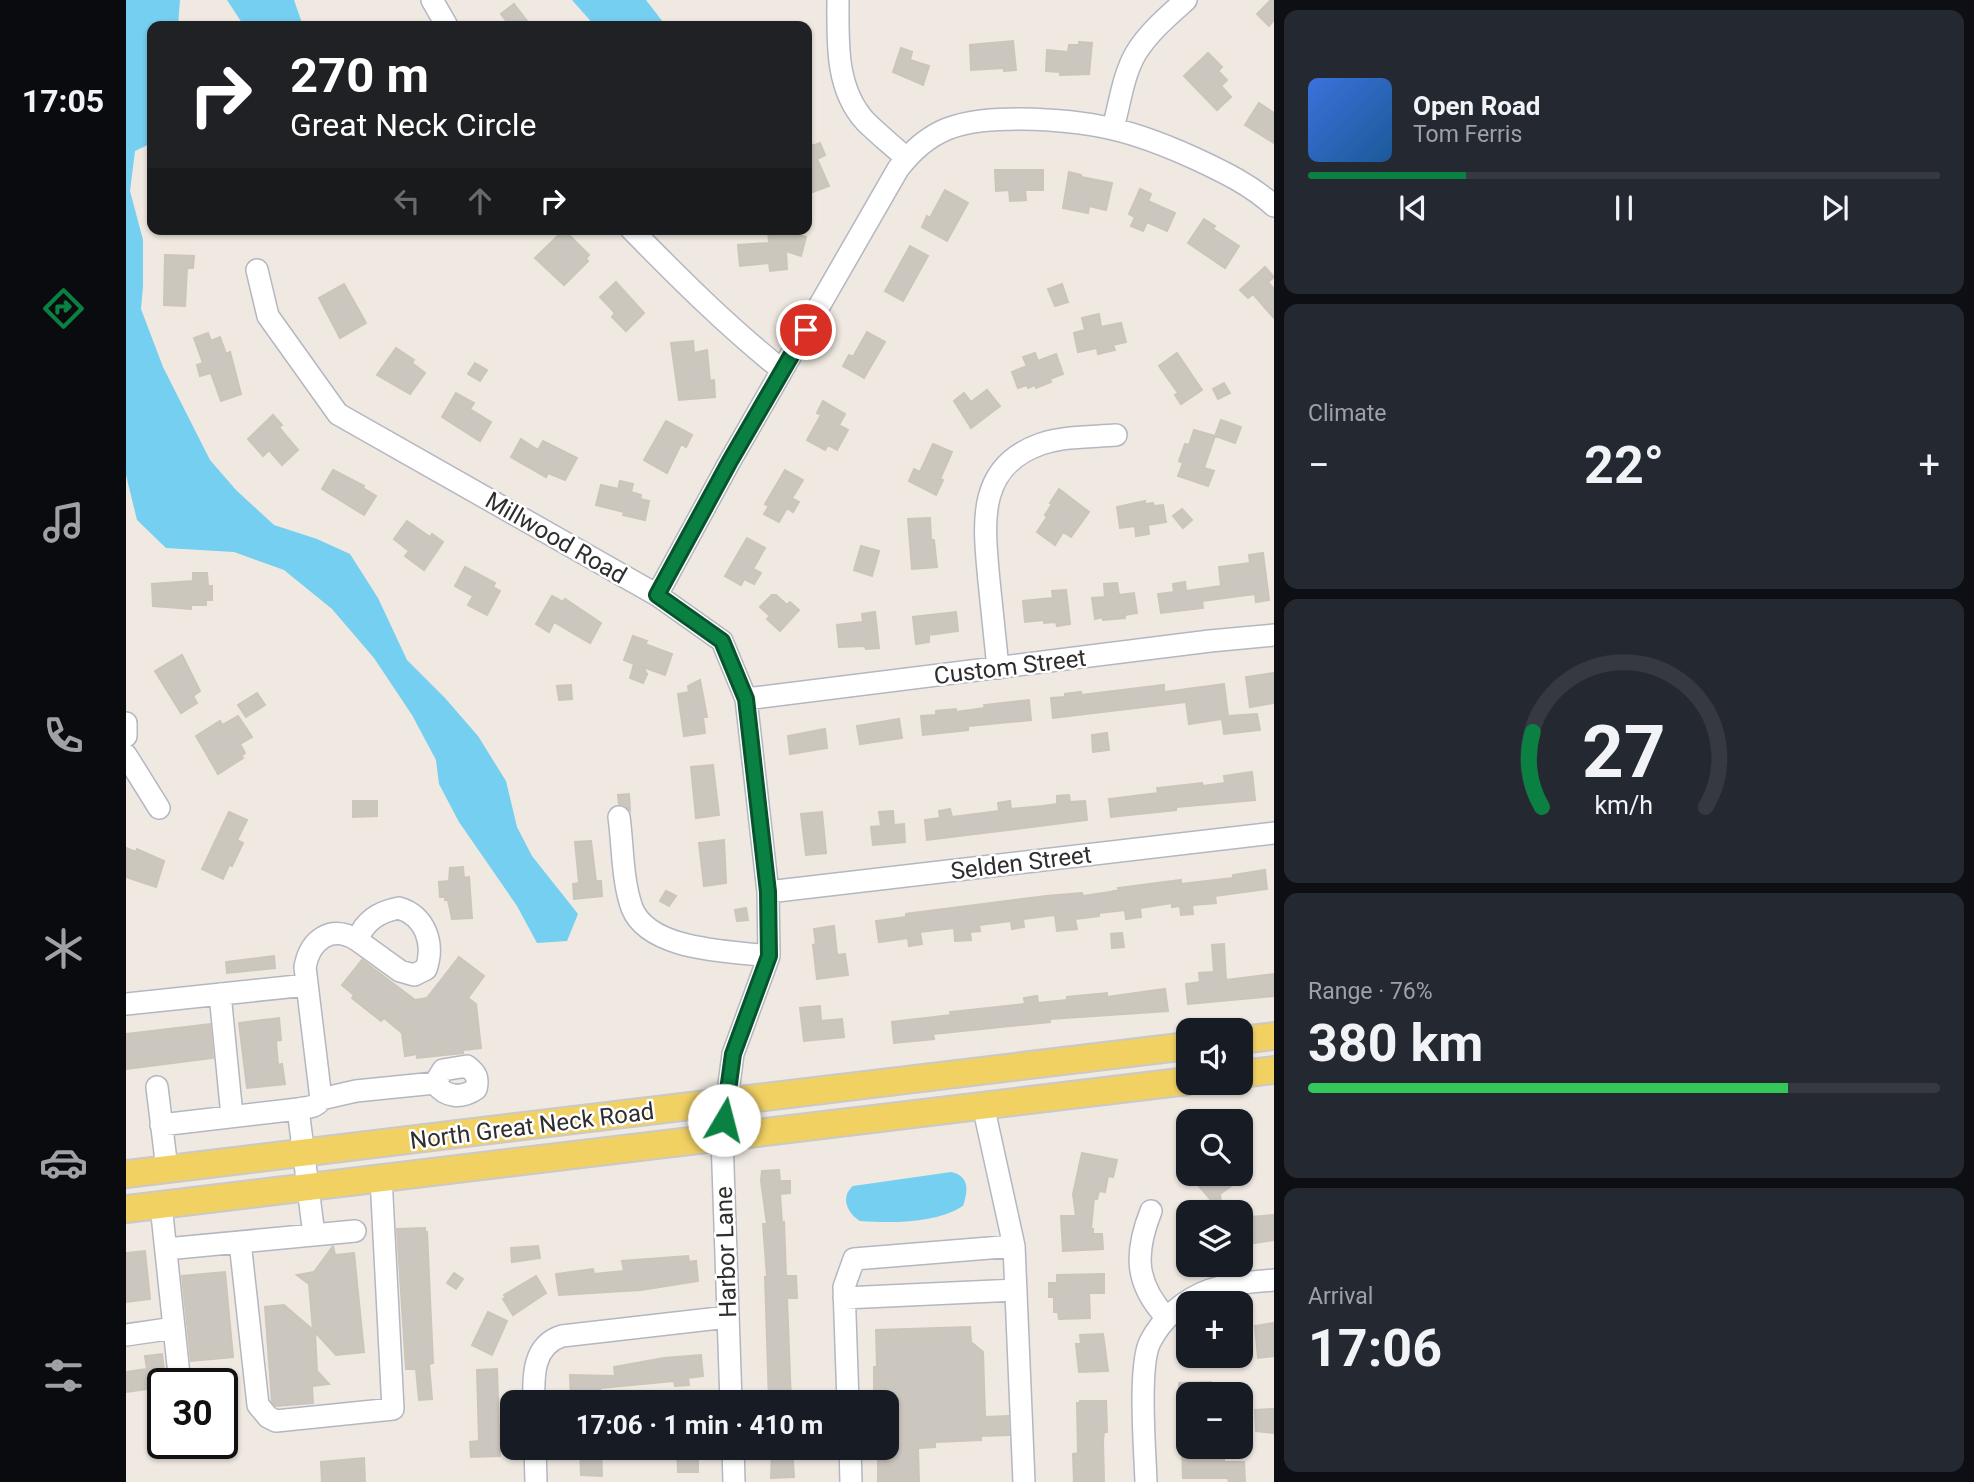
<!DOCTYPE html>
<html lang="en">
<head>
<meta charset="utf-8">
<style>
	:root { --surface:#171b24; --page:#242831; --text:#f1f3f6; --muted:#9ea1a6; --line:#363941; --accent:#0b8043 }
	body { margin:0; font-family:Roboto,sans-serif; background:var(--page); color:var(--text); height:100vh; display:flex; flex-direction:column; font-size:26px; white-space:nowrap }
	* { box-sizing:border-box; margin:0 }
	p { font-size:23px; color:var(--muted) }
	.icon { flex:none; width:38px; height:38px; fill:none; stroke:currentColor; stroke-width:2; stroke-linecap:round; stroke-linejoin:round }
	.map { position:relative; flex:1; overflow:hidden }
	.side { display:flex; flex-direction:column; gap:10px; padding:10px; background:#0d0f14; width:700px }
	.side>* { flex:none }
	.hud { position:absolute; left:21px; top:21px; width:665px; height:214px; border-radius:14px; box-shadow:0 2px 5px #0004; background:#202124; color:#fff; overflow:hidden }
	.fabs { position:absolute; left:1050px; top:1018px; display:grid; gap:14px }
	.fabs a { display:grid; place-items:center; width:77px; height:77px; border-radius:14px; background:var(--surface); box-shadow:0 2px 5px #0004; font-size:35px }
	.speed { position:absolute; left:21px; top:1368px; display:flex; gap:14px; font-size:35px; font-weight:700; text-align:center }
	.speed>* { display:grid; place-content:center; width:91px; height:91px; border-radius:50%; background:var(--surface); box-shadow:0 2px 5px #0004; line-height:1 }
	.speed .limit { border:4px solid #111; border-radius:10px; background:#fff; color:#111 }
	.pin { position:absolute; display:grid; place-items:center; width:60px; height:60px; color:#fff; margin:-30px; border:4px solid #fff; border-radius:50%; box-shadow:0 2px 7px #0007 }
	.me { position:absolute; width:77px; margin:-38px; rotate:8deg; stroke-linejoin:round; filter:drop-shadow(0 0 5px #0008) }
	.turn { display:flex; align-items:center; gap:24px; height:147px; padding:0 28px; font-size:32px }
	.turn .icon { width:91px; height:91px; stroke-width:2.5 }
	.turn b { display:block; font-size:49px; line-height:60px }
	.lanes { display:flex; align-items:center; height:66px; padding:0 28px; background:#0003; justify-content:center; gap:35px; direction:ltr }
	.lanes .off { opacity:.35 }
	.big { font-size:52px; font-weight:700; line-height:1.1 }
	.side .card { flex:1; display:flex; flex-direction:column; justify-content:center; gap:10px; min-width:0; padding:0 24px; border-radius:14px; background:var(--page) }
	.side .dial { align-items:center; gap:0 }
	.dial svg { height:182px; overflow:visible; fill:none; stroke:var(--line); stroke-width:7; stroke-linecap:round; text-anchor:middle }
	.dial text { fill:var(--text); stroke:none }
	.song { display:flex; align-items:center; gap:21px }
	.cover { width:84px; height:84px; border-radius:10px; background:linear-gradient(135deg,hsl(220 70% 55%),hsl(210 70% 35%)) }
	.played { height:7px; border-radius:4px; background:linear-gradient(90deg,var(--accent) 25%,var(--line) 25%) }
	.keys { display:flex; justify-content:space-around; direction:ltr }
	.heat { display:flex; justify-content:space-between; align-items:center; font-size:38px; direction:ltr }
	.charge { height:10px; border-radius:5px; background:linear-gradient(90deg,#34c759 76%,var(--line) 0) }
	.trip { position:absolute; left:374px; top:1390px; width:399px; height:70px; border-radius:14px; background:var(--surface); box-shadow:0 2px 5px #0004; font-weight:700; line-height:70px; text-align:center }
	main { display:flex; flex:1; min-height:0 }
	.tab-bar { display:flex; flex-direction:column; width:126px; justify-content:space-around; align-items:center; background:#090b0e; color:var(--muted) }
	.tab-bar .icon { width:49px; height:49px }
	.tab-bar .current { color:var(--accent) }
	.tab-bar b { font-size:32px; color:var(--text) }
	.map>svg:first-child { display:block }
	.water { fill:#75cff0 }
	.building { fill:#cbc7bf; stroke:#cbc5ba; stroke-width:2 }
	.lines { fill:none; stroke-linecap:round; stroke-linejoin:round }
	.minor-casing { stroke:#b4b7c1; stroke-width:24 }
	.major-casing { stroke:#c9c9c9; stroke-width:30 }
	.minor { stroke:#fff; stroke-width:21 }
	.major { stroke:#f2d163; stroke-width:26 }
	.route-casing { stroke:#07532c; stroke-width:18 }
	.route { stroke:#0b8043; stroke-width:12 }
	.labels { text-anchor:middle; stroke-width:5; stroke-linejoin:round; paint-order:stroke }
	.street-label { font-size:24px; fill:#2e2e2e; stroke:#fff }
</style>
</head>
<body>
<main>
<nav class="tab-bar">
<b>17:05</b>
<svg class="icon current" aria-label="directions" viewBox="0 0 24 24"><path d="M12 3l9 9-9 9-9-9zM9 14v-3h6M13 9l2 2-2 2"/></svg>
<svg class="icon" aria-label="music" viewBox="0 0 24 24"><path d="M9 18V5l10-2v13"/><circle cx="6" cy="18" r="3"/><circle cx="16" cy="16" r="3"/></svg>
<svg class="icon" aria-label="phone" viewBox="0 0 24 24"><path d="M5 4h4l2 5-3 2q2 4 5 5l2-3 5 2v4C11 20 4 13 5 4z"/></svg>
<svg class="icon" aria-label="climate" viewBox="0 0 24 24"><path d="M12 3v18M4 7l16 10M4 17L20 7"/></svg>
<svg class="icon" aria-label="car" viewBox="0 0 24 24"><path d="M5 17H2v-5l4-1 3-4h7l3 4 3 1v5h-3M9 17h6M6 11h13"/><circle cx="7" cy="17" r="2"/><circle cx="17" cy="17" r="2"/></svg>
<svg class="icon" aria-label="filters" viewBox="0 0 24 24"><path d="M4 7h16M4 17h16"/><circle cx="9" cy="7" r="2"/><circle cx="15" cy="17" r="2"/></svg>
</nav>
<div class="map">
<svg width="1148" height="1482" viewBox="0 0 1148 1482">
	<rect width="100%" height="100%" fill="#efe9e1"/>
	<path class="water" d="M0,0H54L52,26H26V143L9,151L4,191L17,240V286L15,309L37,367L84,460L110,490L148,525L191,539L224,554L252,598L281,660L319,698L352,736L380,781L391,827L406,856L452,914L441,941L411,943L391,906L333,822L313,784L310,760L286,715L248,658L206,609L158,570L108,552L40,548L11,520L0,475Z
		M101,0H168L177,26H118Z
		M446,0H520L540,26H469Z
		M825,1172C844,1176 842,1191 837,1206C808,1224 767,1223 734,1221C721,1213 714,1197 727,1186Z"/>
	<path class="building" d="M1145,0H1148V20L1143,26L1131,14Z
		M388,4L405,26H384L375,14Z
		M887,41L890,70L878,71V68L845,70L844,45Z
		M953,42L966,43L963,74L934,75V72L920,71L921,50L942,52L943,45H953Z
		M775,48L786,52L784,60L803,66L797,85L767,72Z
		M1082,53L1096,67L1092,71L1101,80L1095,86L1105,97L1091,110L1058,76Z
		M1133,103L1148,113V143L1119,125Z
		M681,133L686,146L694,143L699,155L691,159L703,186L684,193L681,185Z
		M869,170H917V190H899L900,200L884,201L883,190L870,191Z
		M943,172L955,175V177L986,183L980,210L963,206L962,213L937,208Z
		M1014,189L1025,194L1022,201L1049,213L1041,231L1021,222L1017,231L1005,226L1009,217L1003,214Z
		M819,190L842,203L821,241L796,227L801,216L804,218Z
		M1078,219L1089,226L1087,229L1113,246L1099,268L1062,243Z
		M642,229H675L673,235L680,237L675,256L660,251L661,269L644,271L643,263L614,266L612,245L643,243Z
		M438,230L463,255L460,258L462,261L438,285L409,258Z
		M784,246L802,256L777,301L759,291Z
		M39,255L68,256L67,268H61L59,306L38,305Z
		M1139,267L1148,277L1142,282L1148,289V318L1127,294L1122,298L1114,290Z
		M490,282L518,313L500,331L486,317L489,313L474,297Z
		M218,284L240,323L214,338L193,298Z
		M936,284L942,302L929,306L922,289Z
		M973,314L975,327L995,323L1000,342L987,345L989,350L972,354L971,348L952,352L948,333L959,330L956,318Z
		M741,332L759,342L738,378L717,366L723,355L727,357Z
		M82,333L85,341L94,337L100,354L104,352L115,394L95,401L85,373L74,376L71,365L77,363L68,338Z
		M567,341L568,353L581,350L584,381L588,380L589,397L553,400L545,343Z
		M270,348L288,360L286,363L299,373L284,394L251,375Z
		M909,353L912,361L930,354L937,374L924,379L925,382L910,388L909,385L902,388L901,385L892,388L886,372L901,366L897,357Z
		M1051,353L1076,390L1055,404L1049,395L1052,393L1033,366Z
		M349,363L361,370L354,381L342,374Z
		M1098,383L1104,393L1092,399L1087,389Z
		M861,390L874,406L845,428L828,401L838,393L845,402Z
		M330,393L348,403L344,409L365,422L354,441L316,417Z
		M697,401L719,414L713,425L722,430L711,450L702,445L699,450L681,440L695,415L691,413Z
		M147,415L156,425L153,427L161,437L172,450L156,465L143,450L137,456L122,439Z
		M1095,420L1115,427L1109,443L1089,436Z
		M540,421L566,435L560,447L555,444L541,473L518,460Z
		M1068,430L1089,436L1078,468L1088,471L1082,486L1052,476L1057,463L1053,461L1059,444L1063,445Z
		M395,439L412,450L417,441L451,458L439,480L422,473L420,477L385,457Z
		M807,444L826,452L814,479L817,480L810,495L783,481L788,469L794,472Z
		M207,470L238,486L237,488L250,496L238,515L196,489Z
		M659,470L677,480L666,498L673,502L667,512L661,508L653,522L638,514L643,506L639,504Z
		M494,481L507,484L505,492L515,495L514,499L523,501L519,520L497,515L498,512L470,505L475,485L492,489Z
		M933,489L963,512L945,537L937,532L929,545L911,532L921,517L919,515L926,504L924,503Z
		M1019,501V504L1027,503L1028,506L1037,505L1040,522L1022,525L1023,534L1010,536L1009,526L994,528L991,507Z
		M1056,509L1066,520L1057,528L1047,516Z
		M804,518L805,540H808L811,567L786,569L782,519Z
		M281,521L304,537L306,534L317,542L298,570L279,556L283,551L268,539Z
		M621,538L639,548L627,569L635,573L628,584L618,579L615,585L599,576Z
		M735,546L753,551L746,576L728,570Z
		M1137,553L1143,600L1130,602L1129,594L1076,601L1077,608L1035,613L1032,594L1048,592L1047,584L1059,582L1060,591L1095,586L1093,567L1124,563L1123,555Z
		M339,567L369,583L367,587L374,591L361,615L342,605L347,596L329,586Z
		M67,573H81L82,586H86V600H80V605H65V609L27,606L26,584L67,581Z
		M991,583L993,595L1008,593L1011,613L999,615V618L977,620V617L969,619L966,598L979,597L978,584Z
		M940,590L944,624L931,626L930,622L918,623V620L899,622L897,601L927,598L926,591Z
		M646,595H650L661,605L664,602L673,610L654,631L641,619L644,616L634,607Z
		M426,596L437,602L439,599L475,623L464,643L428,622L423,632L410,624Z
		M749,612L753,648L740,649L739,646L713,647L711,625L737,622L736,614Z
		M830,612L832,631L803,635V642L790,644L787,617Z
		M507,636L521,641L519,644L546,654L539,675L517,667L521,674L517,683L504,678L508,664L498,660Z
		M56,655L74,691L67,696L71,703L55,713L29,671Z
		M1148,673V703L1124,707L1120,677Z
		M574,680L581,717H577L579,733L558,736L552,694L563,692L562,686Z
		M1098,684L1102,716L1131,714L1134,730L1098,734L1096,719L1063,724L1060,702L927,718L925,698L939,697V694L955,692V695L1038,685V692Z
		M445,685L446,699L433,700L431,686Z
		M131,693L139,705L120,717L112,705Z
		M903,700L905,720L842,726V730L797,735L795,716L810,715V711L830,709V712L859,708L858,705Z
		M112,716L126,737L114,744L119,753L115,756L117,758L92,774L70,736L94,721L96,725Z
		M773,719L776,738L734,744L731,726Z
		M699,729L701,748L664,754L662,736Z
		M981,733L983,750L967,752L966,735Z
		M587,765L593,815L570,818L565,767Z
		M1126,772L1129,800L1050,807V810L985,817L983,799L1032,793L1031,788L1076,783L1077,786L1099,783L1098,776Z
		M503,794L504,810L499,805L493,804L492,795Z
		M943,795L944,802L959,801L961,820L801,840L799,820L814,818L813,811L824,809L826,817L873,811L872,803L884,801L885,809L917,806L931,804V796Z
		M227,801H251V816L227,817Z
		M767,811L768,825L778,824L779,842L747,845L745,827L755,826L753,812Z
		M103,812L121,820L111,840L117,843L106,866L103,865L97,879L76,869Z
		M696,812L700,853L680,855L675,814Z
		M598,840L600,883L578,886L573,843Z
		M465,841L470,881H475L476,896L448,899L447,884L453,883L449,842Z
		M0,848L10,852L11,849L38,861L30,887L0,877Z
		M337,867L338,878L343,877L346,918L326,919L322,900H319V897H314L313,882L323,881L324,868Z
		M1139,870L1141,889L1089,896L1090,903L1066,905L1067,914L1055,915L1054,906L1046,907V903L1014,908L1015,917L1000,919L999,910L973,913V916L949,919L951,929L931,931L929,915L897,919L898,927L886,929L885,921L853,925L854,931L844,932L845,940L829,941L828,928L794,932L796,944L783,946L782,938L753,942L750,921L780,917V914L920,896L956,893L957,896L984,892L993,890L992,888L1055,880V884L1107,878V875Z
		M540,891L550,896L543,906L534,901Z
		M620,908L622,920L611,921L609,910Z
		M708,926L711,955L719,954L722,975L691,979L687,945L690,944L688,929Z
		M996,933L998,947L986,948L985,934Z
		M1098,944L1100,980L1148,974V996L1062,1004L1060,984L1074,982L1073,973L1088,972L1086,945Z
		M148,956L149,968L101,973L100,962Z
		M333,957L358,976L342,998L350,1004L355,1048L337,1050V1053L291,1058V1054L279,1056L276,1033L258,1018L255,1021L226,998L228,995L216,985L236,960L289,1000L301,998Z
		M1039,989L1042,1011L924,1019V1022L807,1034L808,1039L768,1043L766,1022L825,1015L824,1012L899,1004L898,998L911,996L912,1003L941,1000V997L981,993V997Z
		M694,1006L695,1021L716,1019L718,1037L678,1041L674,1008Z
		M153,1018L155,1040L150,1041L152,1065L156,1064L159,1084L121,1088L113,1023Z
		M84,1024L87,1058L0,1069V1034Z
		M956,1153L991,1160L987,1177L982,1176L979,1192L973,1191L971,1199L968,1198L965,1229H967V1234H976L977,1249L937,1251L935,1216H950L947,1194Z
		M653,1170L654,1181H664V1193L654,1194L656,1223L658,1222L660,1276H670L671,1298H661L665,1402H643L639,1277H641L637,1224H641L635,1181L636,1171Z
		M1067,1174H1096L1105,1186L1094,1194L1096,1213L1073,1186L1075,1184Z
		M1148,1215V1240L1128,1243L1127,1235L1123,1232L1126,1227L1125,1217Z
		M299,1228V1232H301L307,1363L303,1364L306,1399L293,1400L290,1369H280L271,1229Z
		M207,1246L209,1255L228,1253L238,1352L210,1355L189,1332L191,1371L203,1384L186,1386L187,1403L150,1406L146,1402L139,1307L158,1305L187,1330L183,1284L171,1275L188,1272Z
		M412,1246L414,1258L386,1262L385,1248Z
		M19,1251L24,1299L0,1302V1253Z
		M562,1256L563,1262L570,1261L572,1281L515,1290L433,1295L430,1274L467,1269L468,1274L498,1271L496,1261Z
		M99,1272L107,1357L65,1361L56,1276Z
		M328,1273L337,1279L330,1289L321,1283Z
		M978,1274V1293H963L964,1318L933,1319L932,1312H928V1297H923V1283H931V1275Z
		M410,1276L420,1293L387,1315L377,1299L380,1298L378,1295Z
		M362,1312L381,1321L366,1355L346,1345Z
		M1148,1323V1356L1132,1358L1129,1326Z
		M844,1327L845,1342L857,1352L859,1417L882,1416L883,1435L855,1436V1440L809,1442V1447L792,1448L793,1482H752V1447H761V1402H748V1367H751L750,1330Z
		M977,1334L982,1371L953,1372L950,1344H955L954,1335Z
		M36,1354L38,1370L27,1371L29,1388L0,1392V1372L21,1369L19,1356Z
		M575,1355L577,1376L562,1378L563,1385L549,1386L548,1381L474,1388V1398H467V1402H445L444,1375L489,1376L488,1367L538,1358Z
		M371,1369L374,1456L345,1457L344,1442L353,1441L351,1370Z
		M1085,1382L1086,1395H1053V1383Z
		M954,1401H980L981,1432H978L977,1441L978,1482H948L947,1454L952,1453L951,1403H954Z
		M1148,1409V1433L1130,1431L1129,1410Z
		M454,1447H475L476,1476L455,1475Z
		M551,1447H572V1472H552Z
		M646,1447H666L668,1477L645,1478Z
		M1056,1447H1098V1462H1118L1119,1482H1103L1102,1478H1057Z
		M238,1458L239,1482H196L195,1462Z"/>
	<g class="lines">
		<g class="minor-casing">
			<path id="minor" d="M306,0L321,26
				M712,0C712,41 709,88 739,121C752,134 767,146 780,158
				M987,128C994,103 997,75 1010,53C1023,32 1042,16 1060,0
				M505,229C554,279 602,327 656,370
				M131,270L142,316L212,414L531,595L596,641L620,699L642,892L643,956L607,1054L596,1137L605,1402
				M531,595L604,461L772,169C785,152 801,137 821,129C844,120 870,119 895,119C965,120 1007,130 1070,159C1098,172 1125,185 1148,206
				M872,668C869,639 866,610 863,581C858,526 849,467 915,444C939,436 966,437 990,435
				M620,699L1084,641L1148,635
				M0,723V736
				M0,755L33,808
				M493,817C497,846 496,880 506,908C523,951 604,951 643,956
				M642,892L1148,833
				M273,908C299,916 309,943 300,969L288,975L274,971L231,940C239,921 252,912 273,908Z
				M94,994L106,1116
				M0,1004L181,985
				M341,1066C350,1073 353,1078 350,1089C335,1099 320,1098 309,1083L317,1070Z
				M31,1087L41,1169
				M195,1099L230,1091L309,1083
				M857,1105L888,1246L898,1482
				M172,1109L188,1235
				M35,1125L172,1109C181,1107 191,1108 195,1099L179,967C184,940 205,924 231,940
				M35,1205L54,1384
				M1025,1211C1008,1254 1009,1284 1041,1318
				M114,1242L132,1405L142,1417L150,1421L267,1409L255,1177
				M40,1249L229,1231
				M718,1298L890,1290
				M0,1335L48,1328
				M408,1402C407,1376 407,1345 436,1336L602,1317
				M722,1402L718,1287L728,1259L888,1246
				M409,1447L410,1482
				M607,1447L608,1482
				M724,1447L725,1482
				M1020,1482C1019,1452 1012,1366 1024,1342C1036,1318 1059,1299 1084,1290C1104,1283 1127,1282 1148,1280"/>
		</g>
		<g class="major-casing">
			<path id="major" d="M1115,1040L1148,1036
				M1115,1074L1148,1070
				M0,1174L1062,1046
				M0,1209L1062,1081"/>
		</g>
		<use href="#minor" class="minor"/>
		<use href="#major" class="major"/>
	</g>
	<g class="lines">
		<g class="route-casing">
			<path id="route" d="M598,1120L607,1054L643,956L642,892L620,699L596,641L531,595L604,461L680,330"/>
		</g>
		<use href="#route" class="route"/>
	</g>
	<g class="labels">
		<g class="street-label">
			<text transform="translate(430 538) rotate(30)" y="8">Millwood Road</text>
			<text transform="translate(884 667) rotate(-7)" y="8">Custom Street</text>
			<text transform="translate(895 863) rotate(-7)" y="8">Selden Street</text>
			<text transform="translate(406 1126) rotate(-7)" y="8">North Great Neck Road</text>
			<text transform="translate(600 1252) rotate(-92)" y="8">Harbor Lane</text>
		</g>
	</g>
</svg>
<div class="fabs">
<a><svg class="icon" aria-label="sound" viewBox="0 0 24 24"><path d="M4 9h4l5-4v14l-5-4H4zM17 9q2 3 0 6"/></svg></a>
<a><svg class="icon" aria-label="search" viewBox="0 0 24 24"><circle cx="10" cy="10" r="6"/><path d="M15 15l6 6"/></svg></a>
<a><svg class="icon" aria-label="layers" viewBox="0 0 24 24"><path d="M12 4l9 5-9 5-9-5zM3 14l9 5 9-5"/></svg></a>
<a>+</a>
<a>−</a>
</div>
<div class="speed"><div class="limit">30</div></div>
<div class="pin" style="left:680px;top:330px;background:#d93025"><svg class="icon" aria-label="arrive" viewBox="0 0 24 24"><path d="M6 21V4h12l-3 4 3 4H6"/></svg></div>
<svg class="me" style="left:598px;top:1120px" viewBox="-20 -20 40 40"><circle r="19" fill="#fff"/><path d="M0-13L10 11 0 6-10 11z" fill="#0b8043"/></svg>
<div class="trip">17:06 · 1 min · 410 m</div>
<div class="hud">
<div class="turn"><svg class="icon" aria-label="right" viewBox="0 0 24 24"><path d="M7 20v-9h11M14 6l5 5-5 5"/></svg><div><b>270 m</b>Great Neck Circle</div></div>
<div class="lanes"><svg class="icon off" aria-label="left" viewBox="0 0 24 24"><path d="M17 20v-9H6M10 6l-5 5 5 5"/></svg><svg class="icon off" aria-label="ahead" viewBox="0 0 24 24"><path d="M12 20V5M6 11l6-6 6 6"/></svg><svg class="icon" aria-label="right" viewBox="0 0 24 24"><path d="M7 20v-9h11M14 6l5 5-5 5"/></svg></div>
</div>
</div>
<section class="side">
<div class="card">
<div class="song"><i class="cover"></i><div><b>Open Road</b><p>Tom Ferris</p></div></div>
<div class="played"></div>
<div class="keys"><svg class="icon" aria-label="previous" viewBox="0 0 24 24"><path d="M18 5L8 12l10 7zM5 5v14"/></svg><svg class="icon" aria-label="pause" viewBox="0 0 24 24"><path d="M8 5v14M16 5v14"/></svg><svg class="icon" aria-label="next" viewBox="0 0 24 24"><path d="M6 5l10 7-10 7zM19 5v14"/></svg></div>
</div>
<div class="card"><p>Climate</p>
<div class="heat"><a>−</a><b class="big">22°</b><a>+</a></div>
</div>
<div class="card dial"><svg viewBox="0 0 100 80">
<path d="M14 69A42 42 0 1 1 86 69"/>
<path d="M14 69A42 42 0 0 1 10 36" stroke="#0b8043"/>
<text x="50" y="56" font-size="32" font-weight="700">27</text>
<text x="50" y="72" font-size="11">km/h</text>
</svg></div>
<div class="card"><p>Range · 76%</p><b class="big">380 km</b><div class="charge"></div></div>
<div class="card"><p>Arrival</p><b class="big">17:06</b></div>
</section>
</main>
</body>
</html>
